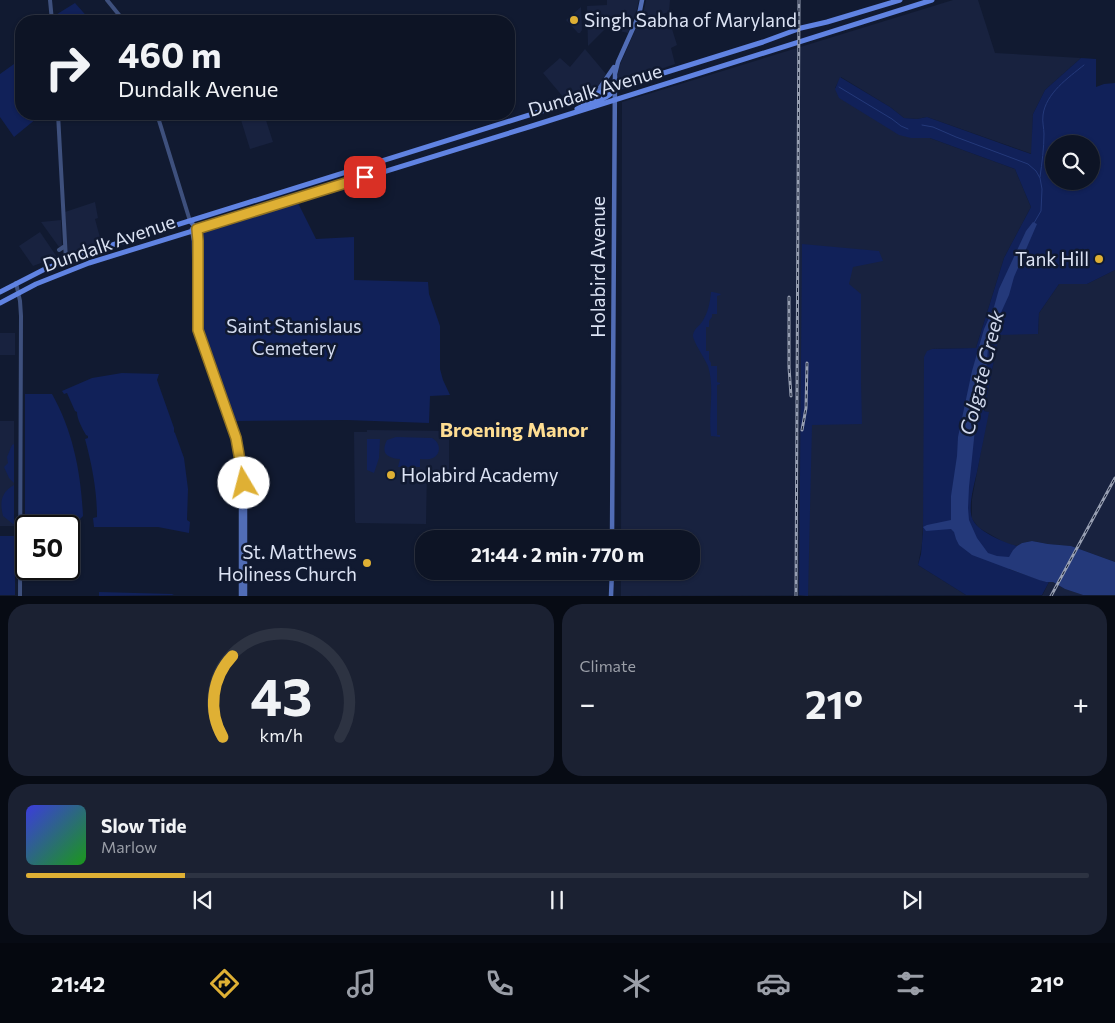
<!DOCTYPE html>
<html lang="en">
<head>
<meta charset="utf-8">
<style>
	:root { --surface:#0d1425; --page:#1b2132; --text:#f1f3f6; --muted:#9a9ea7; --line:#2d3342; --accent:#dfb034 }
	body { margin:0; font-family:Commissioner,sans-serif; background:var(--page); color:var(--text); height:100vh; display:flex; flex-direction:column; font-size:19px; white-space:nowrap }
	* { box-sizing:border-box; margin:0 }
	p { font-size:16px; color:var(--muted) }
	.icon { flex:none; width:28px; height:28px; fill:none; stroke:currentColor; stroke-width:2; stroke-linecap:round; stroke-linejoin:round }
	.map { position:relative; height:596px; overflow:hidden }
	.side { display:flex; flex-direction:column; gap:8px; padding:8px; background:#070b14; flex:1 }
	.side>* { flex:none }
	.hud { position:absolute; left:15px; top:15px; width:500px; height:105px; border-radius:20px; box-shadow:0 1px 4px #0004,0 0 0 1px var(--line); background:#0d1425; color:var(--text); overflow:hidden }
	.fabs { position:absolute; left:1045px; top:135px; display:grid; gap:10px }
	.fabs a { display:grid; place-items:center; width:55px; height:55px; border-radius:50%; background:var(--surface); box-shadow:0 1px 4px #0004,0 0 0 1px var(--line); font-size:25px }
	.speed { position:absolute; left:15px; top:515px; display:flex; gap:10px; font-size:25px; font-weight:700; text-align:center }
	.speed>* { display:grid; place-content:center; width:65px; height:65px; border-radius:50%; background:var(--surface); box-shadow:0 1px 4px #0004,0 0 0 1px var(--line); line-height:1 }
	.speed .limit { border:2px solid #111; border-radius:8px; background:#fff; color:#111 }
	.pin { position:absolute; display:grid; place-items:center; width:42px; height:42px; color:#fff; margin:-21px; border-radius:10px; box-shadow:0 2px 8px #0006 }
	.me { position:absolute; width:55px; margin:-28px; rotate:352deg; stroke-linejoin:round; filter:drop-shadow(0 0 4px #0008) }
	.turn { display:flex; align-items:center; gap:18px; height:105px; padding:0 20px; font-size:22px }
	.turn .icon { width:65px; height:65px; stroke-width:2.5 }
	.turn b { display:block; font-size:35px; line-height:42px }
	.big { font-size:38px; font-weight:700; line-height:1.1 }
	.side .widget { flex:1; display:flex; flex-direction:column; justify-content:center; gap:8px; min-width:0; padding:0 18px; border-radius:20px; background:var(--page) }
	.side .dial { align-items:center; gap:0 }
	.dial svg { height:130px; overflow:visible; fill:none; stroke:var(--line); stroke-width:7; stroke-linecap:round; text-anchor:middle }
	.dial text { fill:var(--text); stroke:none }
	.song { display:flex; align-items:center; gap:15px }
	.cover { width:60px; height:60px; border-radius:8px; background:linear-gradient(135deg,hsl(240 70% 55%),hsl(120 70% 35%)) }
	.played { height:5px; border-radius:2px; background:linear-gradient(90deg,var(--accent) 15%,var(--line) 15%) }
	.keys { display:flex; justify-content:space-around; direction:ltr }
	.heat { display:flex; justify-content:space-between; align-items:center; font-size:28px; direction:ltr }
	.side .tiles { flex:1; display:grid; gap:8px; grid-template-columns:1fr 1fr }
	.widget:last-child { grid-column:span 2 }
	.trip { position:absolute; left:415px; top:530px; width:285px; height:50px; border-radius:20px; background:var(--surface); box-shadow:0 1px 4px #0004,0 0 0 1px var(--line); font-weight:700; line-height:50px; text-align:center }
	.dock { display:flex; height:80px; justify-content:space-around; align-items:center; background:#05080f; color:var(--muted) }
	.dock .icon { width:35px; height:35px }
	.dock .current { color:var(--accent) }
	.dock b { font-size:22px; color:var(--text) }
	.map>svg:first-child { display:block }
	.built { fill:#18223f }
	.green { fill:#112159; fill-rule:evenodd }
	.water { fill:#24397a }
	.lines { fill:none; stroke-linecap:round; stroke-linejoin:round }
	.stream { stroke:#24397a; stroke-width:1 }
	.tertiary { stroke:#3e507d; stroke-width:4 }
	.secondary { stroke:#516db6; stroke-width:4.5 }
	.primary { stroke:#6083e2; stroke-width:5 }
	.rail-casing { stroke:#979fb2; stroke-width:3 }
	.rail { stroke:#111a31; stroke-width:1; stroke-dasharray:4; stroke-linecap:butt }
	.route-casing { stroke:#917222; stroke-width:12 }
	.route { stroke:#dfb034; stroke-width:9 }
	.poi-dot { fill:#dfb034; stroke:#111a31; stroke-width:2 }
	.labels { text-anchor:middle; stroke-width:5; stroke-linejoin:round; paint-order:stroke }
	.poi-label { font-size:19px; fill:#dce3f4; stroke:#111a31; text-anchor:start }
	.street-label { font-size:19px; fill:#dce3f4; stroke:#111a31 }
	.park-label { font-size:19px; fill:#d2daee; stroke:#111a31 }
	.water-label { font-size:20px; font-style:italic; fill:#d0d8ec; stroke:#111a31 }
	.neighbourhood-label { font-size:20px; font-weight:bold; fill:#fedd92; stroke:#111a31 }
</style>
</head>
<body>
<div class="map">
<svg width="1115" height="596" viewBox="0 0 1115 596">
	<rect width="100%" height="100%" fill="#111a31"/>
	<path class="built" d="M607,0H639L637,9L628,33L606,28L588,46L587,6L607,5Z
		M646,0H670L669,12L642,20Z
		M953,0H978L995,53L1081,58L1045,90L1033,114L1032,154L927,117L917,119L904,118L890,107L841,77L835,88L922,137L930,138L1015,169L1031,207L1004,258L976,348L932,349L922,544L918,565L966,595L621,596V571H691V539H621L622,102Z
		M581,7L582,30L580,33H578L566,20Z
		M668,16L677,45L671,48L675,64L616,85L619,67L637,26Z
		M585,49L606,74L595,92L565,101L564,98L543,73L560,58L570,67Z
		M264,114L273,142L250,149L241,120Z
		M95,202L98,218L95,219L102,245L67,258L65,212Z
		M61,220L62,246L59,247L41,222Z
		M40,232L57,257L33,266L19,246Z
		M1115,270V562L1071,546L1048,544L1032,541L1022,543L1017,546L1007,544L979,528L972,519V499L988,412L984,411L999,334H1038L1039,313L1059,284H1087Z
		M0,333H15V355H0Z
		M0,421H14V526H0Z
		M367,430L448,431L449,433V470H427L426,524L356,523L355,521L354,432H367Z
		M1049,582H1053L1065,589L1083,595L1042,596Z"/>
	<path class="green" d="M75,3L91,21H55L54,16Z
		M1081,58L1096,59V87L1104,84L1115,83V270L1087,284H1059L1039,313L1038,334L999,335L984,411L989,412C985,432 981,452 977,472C974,485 968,506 972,518C976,531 1005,543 1017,546L1013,550L1009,569L1046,582H1049L1042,595H966L918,565L921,554L923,532L924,357L927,351L932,349L976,348L1004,258L1031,207L1015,169L930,138H911L899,135L839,98L835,89L840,77L890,107L904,118L917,119L927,117L1031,154L1033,114L1045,90ZM1054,144H1091V181H1054Z
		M21,59V114H42L14,137L0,117V74Z
		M298,203L316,239L354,237V280L428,282L429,294L440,326V369L443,380L450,395L430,396L429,423L347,420L234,421L201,325V275L202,233Z
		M802,244L879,251L883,261L853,267L849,284L861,294V383L862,424L812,425L808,596L799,595Z
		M711,292H713L721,294L720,295L717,296V314H712V317L709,321V327H706V351H709V359L711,363V366H717V382L720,383V384L717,385V435H720V437L711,436C708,413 715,389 708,366C705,359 692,340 693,335C694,329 699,326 702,322C708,313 710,303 711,292Z
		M122,373L159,374L157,380L174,428V432L175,433L184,458L188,489L187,520L190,522L189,533L158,527H94L93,518L97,517C97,491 92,465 85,439L88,438V436L86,435C82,428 77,419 77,412L75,411L67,393L64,394L62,391L92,378Z
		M25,394H52C73,431 81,473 83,516L72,527L25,525Z
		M396,437L432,438C440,442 442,453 433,458C429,460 424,459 420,459V467H398L400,459C388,458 380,454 387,440Z
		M367,439H380L379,458L374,473L367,470Z
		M14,444V483L9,478L4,467L8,463L7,457L12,445Z
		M14,485V524H13L3,516C0,503 0,493 14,485Z
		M0,536H15V595H0Z
		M99,592L172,594L174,595L99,596Z"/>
	<path class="water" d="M1033,222L1037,224L1014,277L1009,295L993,330L988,348L985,384L975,429L969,487L968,508L969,520L977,538L988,553L997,556L1009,557L1013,550L1017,546L1022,543L1032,541L1048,544L1071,546L1115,562V595H1083L1065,589L1053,582H1046L1039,580L972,555L959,545L956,539L954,532L951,529L926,531L923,527L927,525L951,520V496L957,456L958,437L972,371L984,329L994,307L999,289L1026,231Z"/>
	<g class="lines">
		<path class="stream" d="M839,87L892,119L901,126L908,129
			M922,125L933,127L956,137L1028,164L1036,171L1040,178L1042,189L1041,211L1034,223
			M1040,177C1042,163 1044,148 1044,134C1044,128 1042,122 1043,115C1046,93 1068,78 1084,65
			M1067,256L1075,252"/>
		<path class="tertiary" d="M50,0L52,21
			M107,0L124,21
			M58,114L66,260
			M157,114L190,221
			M59,250L65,246
			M16,283L20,301L21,316L20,596"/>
		<path class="secondary" d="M595,95L614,67
			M190,221L197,229L198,235V330L236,438L245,487V596
			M192,229L194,241L195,319
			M232,435L237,457
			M239,467L241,499V596
			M612,539L615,74L618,62L639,15L642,0
			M611,596L612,571"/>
		<path class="primary" d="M577,109C581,107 585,105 589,103C599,99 609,99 615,88
			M0,292L47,268L93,251L763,42L801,28L827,22L900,0
			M0,303L36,284L89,263L532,126L932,0"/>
		<g class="rail-casing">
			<path id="rail" d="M789,297V367L791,396
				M802,430L806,408L807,363
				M796,596L799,0
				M1051,596L1115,478"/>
		</g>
		<use href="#rail" class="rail"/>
	</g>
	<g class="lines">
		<g class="route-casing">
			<path id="route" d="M244,483L236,438L198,330V241L197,229L365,177"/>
		</g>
		<use href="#route" class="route"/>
	</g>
	<g class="poi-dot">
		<circle cx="574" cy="20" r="5"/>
		<circle cx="1099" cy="259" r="5"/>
		<circle cx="391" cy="475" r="5"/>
		<circle cx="367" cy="563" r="5"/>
	</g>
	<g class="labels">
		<g class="poi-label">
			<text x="584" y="27">Singh Sabha of Maryland</text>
			<text x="1089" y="266" text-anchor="end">Tank Hill</text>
			<text x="401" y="482">Holabird Academy</text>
			<text x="357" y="559" text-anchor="end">St. Matthews<tspan x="357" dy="22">Holiness Church</tspan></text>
		</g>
		<g class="street-label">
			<text transform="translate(595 90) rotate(-17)" y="7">Dundalk Avenue</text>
			<text transform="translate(109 243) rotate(-19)" y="7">Dundalk Avenue</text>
			<text transform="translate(598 267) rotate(-90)" y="7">Holabird Avenue</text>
		</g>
		<g class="park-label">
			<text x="294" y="333">Saint Stanislaus<tspan x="294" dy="22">Cemetery</tspan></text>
		</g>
		<g class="water-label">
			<text transform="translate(982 373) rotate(-76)" y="7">Colgate Creek</text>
		</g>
		<g class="neighbourhood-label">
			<text x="514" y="437">Broening Manor</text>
		</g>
	</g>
</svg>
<div class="fabs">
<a><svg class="icon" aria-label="search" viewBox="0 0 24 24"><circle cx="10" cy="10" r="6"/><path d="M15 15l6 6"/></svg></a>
</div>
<div class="speed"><div class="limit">50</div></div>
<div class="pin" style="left:365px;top:177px;background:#d93025"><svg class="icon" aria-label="arrive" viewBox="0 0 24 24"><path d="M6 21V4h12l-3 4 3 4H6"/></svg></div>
<svg class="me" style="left:244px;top:483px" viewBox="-20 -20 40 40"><circle r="19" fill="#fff"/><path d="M0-13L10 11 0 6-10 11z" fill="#dfb034"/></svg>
<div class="trip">21:44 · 2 min · 770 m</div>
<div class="hud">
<div class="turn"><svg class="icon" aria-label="right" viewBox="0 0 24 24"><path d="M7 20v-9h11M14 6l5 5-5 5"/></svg><div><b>460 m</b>Dundalk Avenue</div></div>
</div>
</div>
<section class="side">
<div class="tiles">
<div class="widget dial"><svg viewBox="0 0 100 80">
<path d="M14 69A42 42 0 1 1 86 69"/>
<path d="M14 69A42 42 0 0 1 20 19" stroke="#dfb034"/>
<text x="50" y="56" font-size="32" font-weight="700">43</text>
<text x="50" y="72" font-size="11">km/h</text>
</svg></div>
<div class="widget"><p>Climate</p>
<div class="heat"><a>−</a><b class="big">21°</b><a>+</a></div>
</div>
<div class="widget">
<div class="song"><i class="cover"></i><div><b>Slow Tide</b><p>Marlow</p></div></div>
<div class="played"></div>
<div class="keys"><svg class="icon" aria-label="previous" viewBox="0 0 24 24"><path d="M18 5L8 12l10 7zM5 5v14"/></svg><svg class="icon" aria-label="pause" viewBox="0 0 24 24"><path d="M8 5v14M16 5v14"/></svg><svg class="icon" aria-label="next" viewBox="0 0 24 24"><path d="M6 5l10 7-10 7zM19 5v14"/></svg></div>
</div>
</div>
</section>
<nav class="dock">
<b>21:42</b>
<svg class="icon current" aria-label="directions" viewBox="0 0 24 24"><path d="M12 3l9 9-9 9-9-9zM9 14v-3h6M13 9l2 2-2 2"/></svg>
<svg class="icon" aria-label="music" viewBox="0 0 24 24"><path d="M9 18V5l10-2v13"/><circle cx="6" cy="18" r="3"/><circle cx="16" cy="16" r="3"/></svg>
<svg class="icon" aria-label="phone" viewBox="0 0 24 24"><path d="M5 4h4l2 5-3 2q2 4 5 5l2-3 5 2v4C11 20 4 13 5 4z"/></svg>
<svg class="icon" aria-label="climate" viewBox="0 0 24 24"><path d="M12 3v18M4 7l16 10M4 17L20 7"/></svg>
<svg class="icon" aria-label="car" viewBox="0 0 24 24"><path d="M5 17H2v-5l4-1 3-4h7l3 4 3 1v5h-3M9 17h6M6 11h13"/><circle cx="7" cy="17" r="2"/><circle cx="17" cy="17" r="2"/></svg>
<svg class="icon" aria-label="filters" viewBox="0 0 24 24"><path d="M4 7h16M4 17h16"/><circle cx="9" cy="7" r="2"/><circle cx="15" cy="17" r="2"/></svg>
<b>21°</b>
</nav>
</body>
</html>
